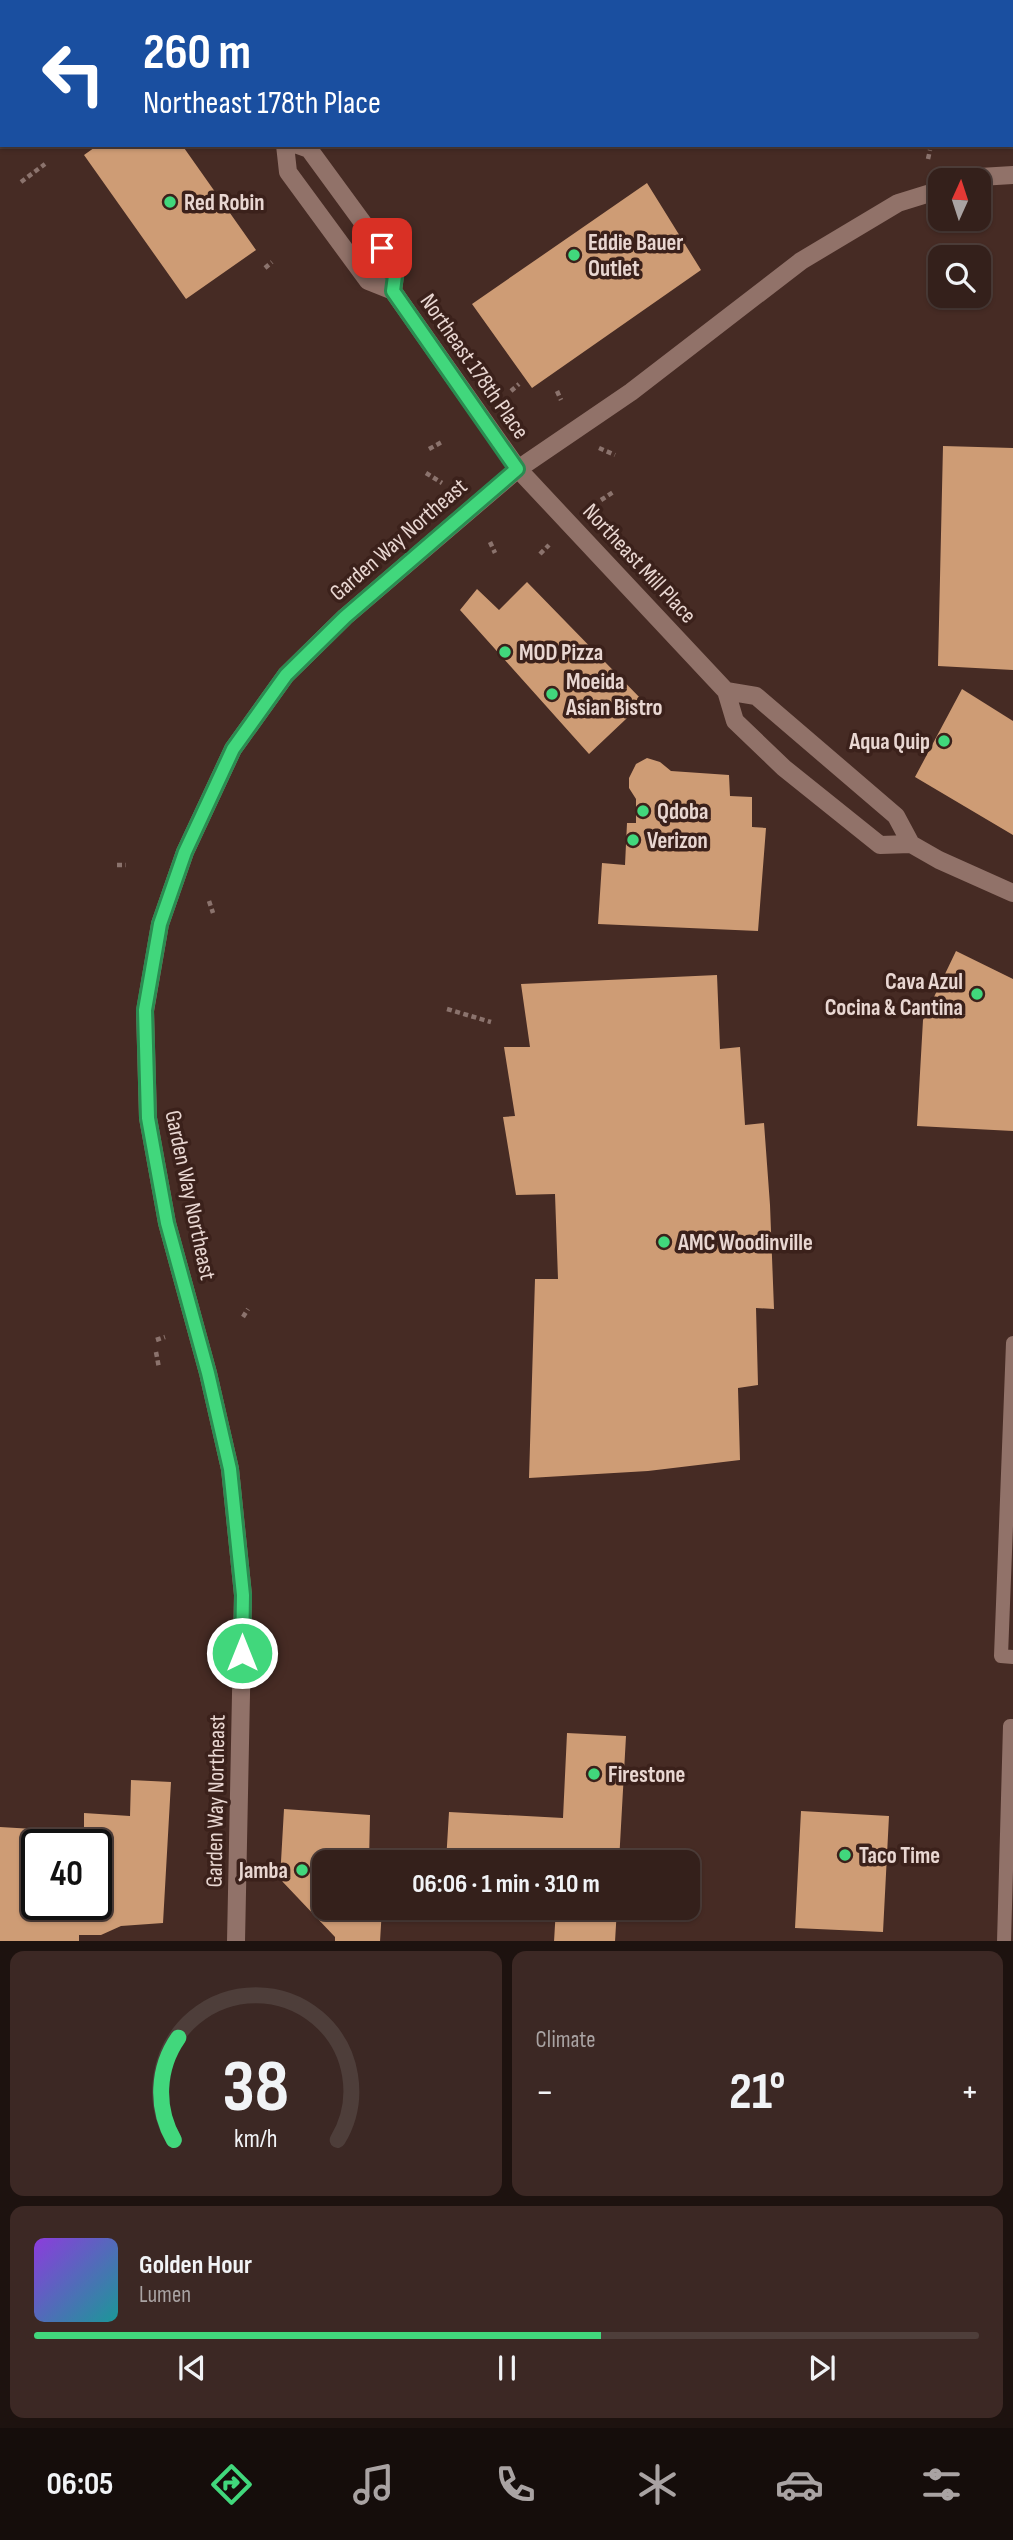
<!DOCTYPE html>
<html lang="en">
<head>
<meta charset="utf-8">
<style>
	:root { --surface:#34201b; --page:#3c2824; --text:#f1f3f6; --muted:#a9a3a3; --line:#4e3e3a; --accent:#41d77c }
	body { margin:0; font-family:"Sofia Sans Condensed",sans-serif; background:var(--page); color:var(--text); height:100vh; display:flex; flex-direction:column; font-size:26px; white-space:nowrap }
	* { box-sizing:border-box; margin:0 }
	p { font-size:23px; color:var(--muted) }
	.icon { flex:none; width:38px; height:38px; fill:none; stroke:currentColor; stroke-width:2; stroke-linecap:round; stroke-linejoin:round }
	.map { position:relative; height:1941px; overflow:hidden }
	.side { display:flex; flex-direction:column; gap:10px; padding:10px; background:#1d120f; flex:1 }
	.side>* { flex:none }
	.hud { position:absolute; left:0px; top:0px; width:1013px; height:147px; box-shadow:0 2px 5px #0004,0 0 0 2px var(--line); background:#1a4fa0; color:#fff; overflow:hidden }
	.needle { width:46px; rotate:3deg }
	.fabs { position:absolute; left:928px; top:168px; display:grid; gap:14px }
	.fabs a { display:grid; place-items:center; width:63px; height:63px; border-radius:14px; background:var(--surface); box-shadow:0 2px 5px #0004,0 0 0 2px var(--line); font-size:35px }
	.speed { position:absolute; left:21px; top:1829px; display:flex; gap:14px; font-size:35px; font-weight:700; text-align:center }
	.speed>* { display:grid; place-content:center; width:91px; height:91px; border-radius:50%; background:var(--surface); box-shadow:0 2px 5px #0004,0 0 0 2px var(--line); line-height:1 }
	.speed .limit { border:4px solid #111; border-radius:10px; background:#fff; color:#111 }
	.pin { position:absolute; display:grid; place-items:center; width:60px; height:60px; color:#fff; margin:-30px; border-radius:14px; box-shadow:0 4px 10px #0006 }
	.me { position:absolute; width:77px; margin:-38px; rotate:0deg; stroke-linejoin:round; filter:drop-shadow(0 0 5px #0008) }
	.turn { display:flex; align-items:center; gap:24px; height:147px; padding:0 28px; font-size:32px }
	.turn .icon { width:91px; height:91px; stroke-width:2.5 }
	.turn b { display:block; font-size:49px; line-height:60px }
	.big { font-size:52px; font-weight:700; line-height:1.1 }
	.side .widget { flex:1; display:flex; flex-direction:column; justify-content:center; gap:10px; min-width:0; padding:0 24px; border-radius:14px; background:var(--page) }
	.side .dial { align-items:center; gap:0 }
	.dial svg { height:182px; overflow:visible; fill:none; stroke:var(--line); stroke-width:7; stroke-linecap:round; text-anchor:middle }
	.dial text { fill:var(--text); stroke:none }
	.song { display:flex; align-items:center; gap:21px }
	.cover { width:84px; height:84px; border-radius:10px; background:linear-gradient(135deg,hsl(270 70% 55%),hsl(180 70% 35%)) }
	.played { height:7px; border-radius:4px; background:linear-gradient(90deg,var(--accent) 60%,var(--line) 60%) }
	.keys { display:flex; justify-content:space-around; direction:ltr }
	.heat { display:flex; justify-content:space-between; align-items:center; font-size:38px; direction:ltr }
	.side .tiles { flex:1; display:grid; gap:10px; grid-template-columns:1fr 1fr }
	.widget:last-child { grid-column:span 2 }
	.trip { position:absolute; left:312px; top:1850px; width:388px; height:70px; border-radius:14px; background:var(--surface); box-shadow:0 2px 5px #0004,0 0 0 2px var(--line); font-weight:700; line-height:70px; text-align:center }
	.tab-bar { display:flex; height:112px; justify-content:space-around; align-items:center; background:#150d0b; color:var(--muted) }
	.tab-bar .icon { width:49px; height:49px }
	.tab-bar .on { color:var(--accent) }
	.tab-bar b { font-size:32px; color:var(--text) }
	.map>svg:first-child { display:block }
	.building { fill:#ce9c75; fill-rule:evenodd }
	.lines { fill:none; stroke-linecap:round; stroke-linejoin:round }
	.path { stroke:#8b736d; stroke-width:4.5; stroke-dasharray:5 3.5; stroke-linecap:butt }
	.service { stroke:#917269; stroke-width:14 }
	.tertiary { stroke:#917269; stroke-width:18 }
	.route-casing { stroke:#2a8c51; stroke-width:18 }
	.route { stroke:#41d77c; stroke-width:12 }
	.poi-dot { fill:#41d77c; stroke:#3b211b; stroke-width:2.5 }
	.labels { text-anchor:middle; stroke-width:7; stroke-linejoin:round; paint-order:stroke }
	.poi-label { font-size:23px; font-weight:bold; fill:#e9d7d2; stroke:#3b211b; text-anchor:start }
	.street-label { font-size:23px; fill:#e9d7d2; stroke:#3b211b }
</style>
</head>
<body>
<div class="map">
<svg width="1013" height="1942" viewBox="0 0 1013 1942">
	<rect width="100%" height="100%" fill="#462b24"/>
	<path class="building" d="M98,145H182L256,250L186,299L84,155Z
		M647,183L701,270L532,388L472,304Z
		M943,446L1013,448V670L938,666Z
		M527,582L644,702L589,754L460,610L477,589L499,610Z
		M962,689L1013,721V835L915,777Z
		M647,758L660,762L671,771L729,775L730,796L752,797V827L766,828L758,931L598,924L602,863L625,865L627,823H636V799L629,788V778L636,764Z
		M956,951L1013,979V1131L917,1126L923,1020Z
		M717,975L720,1049L740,1047L745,1125L764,1123L770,1205L774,1309L756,1308L758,1385L738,1388L740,1460L648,1471L529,1478L535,1279H558L555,1194L516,1195L503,1117L515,1116L504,1047H530L521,984Z
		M567,1733L626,1736L619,1862H446L449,1812L563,1818Z
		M131,1780L171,1782L163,1923L121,1926L101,1935H79V1942H0V1827L84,1832V1813L130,1816ZM37,1844H96V1904H37Z
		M284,1809L370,1815L369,1862H324V1908H382L380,1942H335V1937L280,1879Z
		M801,1811L889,1816L883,1932L795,1928Z
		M556,1908H617L615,1942H554Z"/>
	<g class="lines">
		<path class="path" d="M269,2L271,0
			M928,159L930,150
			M21,182L45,164
			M944,226L952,227
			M265,268L272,262
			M511,391L519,384
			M557,391L561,400
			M599,448L615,455
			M429,449L442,442
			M426,473L442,483
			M601,500L615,491
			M490,542L495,553
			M540,554L549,545
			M117,865H126
			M209,901L213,913
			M447,1009L491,1022
			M243,1317L248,1309
			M156,1340L165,1337
			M156,1352L159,1368"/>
		<path class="service" d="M1013,1343L1001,1656L1013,1657
			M1004,1942L1010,1726H1013"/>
		<path class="tertiary" d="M180,0L181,2
			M285,145L288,172L368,281L393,291L518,469L726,691L735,721L784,768L880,845L911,844
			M298,145L309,149L396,268L393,291
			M970,180L980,177L1013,175
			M726,691L756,696L896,816L911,844L939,860L1013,893
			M236,1942L243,1595L230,1469L208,1373L167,1223L148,1118L145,1011L160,924L185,852L233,749L286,675L345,617L518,469L631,392L801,261L898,203L940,190"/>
	</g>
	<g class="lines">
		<g class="route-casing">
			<path id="route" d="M242,1653L243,1595L230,1469L208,1373L167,1223L148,1118L145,1010L160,924L185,852L233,749L286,675L345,617L517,469L393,291L396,268L382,248"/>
		</g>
		<use href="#route" class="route"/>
	</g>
	<g class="poi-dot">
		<circle cx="170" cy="202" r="7"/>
		<circle cx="574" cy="255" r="7"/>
		<circle cx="505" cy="652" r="7"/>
		<circle cx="552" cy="694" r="7"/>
		<circle cx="944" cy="741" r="7"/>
		<circle cx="643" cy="811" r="7"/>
		<circle cx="633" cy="840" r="7"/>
		<circle cx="977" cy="994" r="7"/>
		<circle cx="664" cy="1242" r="7"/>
		<circle cx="594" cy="1774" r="7"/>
		<circle cx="845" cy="1855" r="7"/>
		<circle cx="302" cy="1870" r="7"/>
	</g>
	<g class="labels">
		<g class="poi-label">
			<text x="184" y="210">Red Robin</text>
			<text x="588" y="250">Eddie Bauer<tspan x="588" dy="26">Outlet</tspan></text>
			<text x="519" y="660">MOD Pizza</text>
			<text x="566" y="689">Moeida<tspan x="566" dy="26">Asian Bistro</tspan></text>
			<text x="930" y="749" text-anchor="end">Aqua Quip</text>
			<text x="657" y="819">Qdoba</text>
			<text x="647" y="848">Verizon</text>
			<text x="963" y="989" text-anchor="end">Cava Azul<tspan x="963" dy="26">Cocina &amp; Cantina</tspan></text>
			<text x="678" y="1250">AMC Woodinville</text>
			<text x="608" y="1782">Firestone</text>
			<text x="859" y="1863">Taco Time</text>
			<text x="288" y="1878" text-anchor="end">Jamba</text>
		</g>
		<g class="street-label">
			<text transform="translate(475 366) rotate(55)" y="8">Northeast 178th Place</text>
			<text transform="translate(398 539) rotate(-41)" y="8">Garden Way Northeast</text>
			<text transform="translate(640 563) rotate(47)" y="8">Northeast Mill Place</text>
			<text transform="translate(191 1195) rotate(78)" y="8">Garden Way Northeast</text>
			<text transform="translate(215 1801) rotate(-89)" y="8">Garden Way Northeast</text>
		</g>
	</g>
</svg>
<div class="fabs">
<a><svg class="needle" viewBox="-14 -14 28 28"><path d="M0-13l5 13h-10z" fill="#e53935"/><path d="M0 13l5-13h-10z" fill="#a9a3a3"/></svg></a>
<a><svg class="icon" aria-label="search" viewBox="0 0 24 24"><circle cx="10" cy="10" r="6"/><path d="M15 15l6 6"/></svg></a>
</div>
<div class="speed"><div class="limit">40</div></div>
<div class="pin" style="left:382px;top:248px;background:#d93025"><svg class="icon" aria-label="arrive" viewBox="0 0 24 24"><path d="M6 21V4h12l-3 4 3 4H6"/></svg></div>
<svg class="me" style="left:242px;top:1653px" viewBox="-20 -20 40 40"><circle r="17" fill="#41d77c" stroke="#fff" stroke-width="3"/><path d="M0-11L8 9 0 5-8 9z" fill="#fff"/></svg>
<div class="trip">06:06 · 1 min · 310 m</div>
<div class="hud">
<div class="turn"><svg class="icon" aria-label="left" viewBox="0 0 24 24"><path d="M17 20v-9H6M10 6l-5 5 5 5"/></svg><div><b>260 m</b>Northeast 178th Place</div></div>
</div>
</div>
<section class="side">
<div class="tiles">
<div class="widget dial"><svg viewBox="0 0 100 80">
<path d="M14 69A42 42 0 1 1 86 69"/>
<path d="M14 69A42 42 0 0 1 16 24" stroke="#41d77c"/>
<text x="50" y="56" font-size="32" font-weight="700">38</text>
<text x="50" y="72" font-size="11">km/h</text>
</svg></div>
<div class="widget"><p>Climate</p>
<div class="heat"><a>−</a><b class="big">21°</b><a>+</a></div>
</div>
<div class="widget">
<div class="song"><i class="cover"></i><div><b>Golden Hour</b><p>Lumen</p></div></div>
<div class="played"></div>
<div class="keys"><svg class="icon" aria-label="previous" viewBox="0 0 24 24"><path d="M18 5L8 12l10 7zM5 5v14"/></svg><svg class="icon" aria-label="pause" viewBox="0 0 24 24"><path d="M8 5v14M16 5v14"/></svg><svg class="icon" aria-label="next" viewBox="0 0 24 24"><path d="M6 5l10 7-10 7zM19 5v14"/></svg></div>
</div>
</div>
</section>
<nav class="tab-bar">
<b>06:05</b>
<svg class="icon on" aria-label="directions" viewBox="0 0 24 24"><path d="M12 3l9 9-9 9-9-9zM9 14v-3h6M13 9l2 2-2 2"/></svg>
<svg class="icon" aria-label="music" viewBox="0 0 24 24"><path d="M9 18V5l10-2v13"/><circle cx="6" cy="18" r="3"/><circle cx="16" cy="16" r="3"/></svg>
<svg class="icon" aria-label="phone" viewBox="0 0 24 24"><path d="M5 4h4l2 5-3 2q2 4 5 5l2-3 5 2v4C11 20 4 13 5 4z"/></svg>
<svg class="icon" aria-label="climate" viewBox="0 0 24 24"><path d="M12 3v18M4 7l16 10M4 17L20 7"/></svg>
<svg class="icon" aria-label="car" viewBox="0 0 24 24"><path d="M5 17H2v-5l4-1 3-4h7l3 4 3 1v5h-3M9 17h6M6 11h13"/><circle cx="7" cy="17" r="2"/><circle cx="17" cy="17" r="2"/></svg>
<svg class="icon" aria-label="filters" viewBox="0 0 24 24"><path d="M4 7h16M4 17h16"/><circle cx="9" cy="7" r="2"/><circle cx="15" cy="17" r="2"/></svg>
</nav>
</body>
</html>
